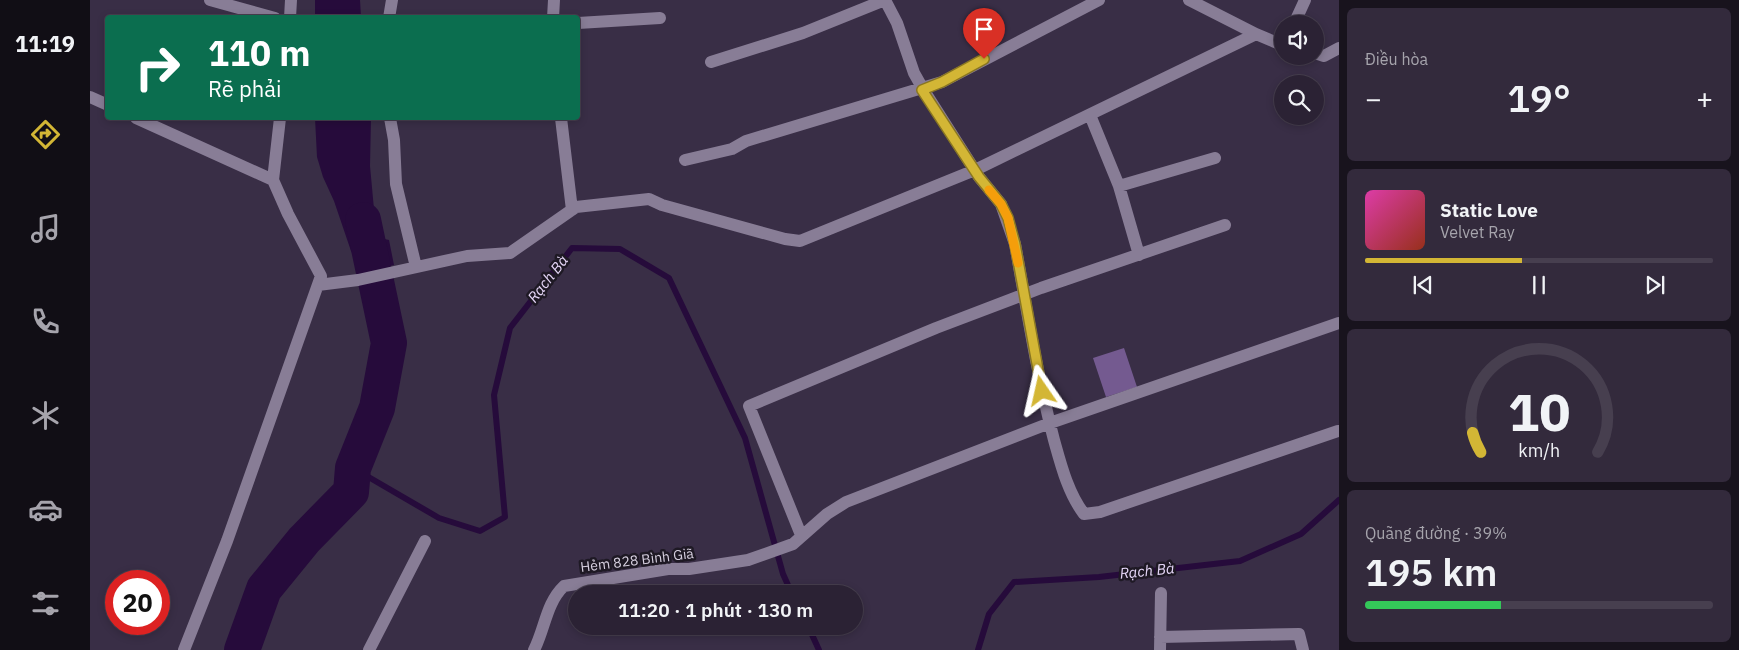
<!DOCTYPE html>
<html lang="vi">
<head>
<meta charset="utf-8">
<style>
	:root { --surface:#2b2234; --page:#332a3c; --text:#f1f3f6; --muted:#a6a4ac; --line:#473f4f; --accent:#d3b635 }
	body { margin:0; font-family:"IBM Plex Sans",sans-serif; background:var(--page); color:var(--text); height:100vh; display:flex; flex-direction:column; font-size:19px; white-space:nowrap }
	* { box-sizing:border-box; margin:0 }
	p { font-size:16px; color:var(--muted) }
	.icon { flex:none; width:28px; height:28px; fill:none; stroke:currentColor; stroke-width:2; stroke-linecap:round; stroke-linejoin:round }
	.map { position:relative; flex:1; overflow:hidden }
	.side { display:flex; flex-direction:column; gap:8px; padding:8px; background:#18131d; width:400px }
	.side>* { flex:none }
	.top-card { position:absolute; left:15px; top:15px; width:475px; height:105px; border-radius:5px; box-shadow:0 2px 8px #0003,0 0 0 1px var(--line); background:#0b6e4f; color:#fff; overflow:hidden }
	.tools { position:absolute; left:1184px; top:15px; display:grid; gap:10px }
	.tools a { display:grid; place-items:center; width:50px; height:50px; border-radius:50%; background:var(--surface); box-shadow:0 2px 8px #0003,0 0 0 1px var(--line); font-size:25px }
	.speed { position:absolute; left:15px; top:570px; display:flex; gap:10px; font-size:25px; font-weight:700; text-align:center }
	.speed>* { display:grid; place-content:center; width:65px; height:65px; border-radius:50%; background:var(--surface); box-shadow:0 2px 8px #0003,0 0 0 1px var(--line); line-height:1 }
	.speed .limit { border:8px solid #d22; background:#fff; color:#111 }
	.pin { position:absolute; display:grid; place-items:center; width:42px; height:42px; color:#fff; margin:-51px -21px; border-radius:50% 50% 50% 0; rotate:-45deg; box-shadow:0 0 5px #0007 }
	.pin .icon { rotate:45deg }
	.me { position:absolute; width:55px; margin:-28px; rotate:349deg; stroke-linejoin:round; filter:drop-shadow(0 0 4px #0008) }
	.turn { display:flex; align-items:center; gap:18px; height:105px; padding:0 20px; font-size:22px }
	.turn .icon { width:65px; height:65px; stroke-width:2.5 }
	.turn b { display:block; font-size:35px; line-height:42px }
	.big { font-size:38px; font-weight:600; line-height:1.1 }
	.side .tile { flex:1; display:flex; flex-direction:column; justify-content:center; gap:8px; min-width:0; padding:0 18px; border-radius:8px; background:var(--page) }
	.side .dial { align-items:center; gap:0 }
	.dial svg { height:130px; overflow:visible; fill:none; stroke:var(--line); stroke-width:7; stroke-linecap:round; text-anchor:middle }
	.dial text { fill:var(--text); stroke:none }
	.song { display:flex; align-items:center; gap:15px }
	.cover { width:60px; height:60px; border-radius:8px; background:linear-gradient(135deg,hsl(320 70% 55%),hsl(10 70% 35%)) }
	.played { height:5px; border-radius:2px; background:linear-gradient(90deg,var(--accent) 45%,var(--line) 45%) }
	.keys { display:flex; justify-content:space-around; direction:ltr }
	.heat { display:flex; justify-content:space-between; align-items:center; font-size:28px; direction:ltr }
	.charge { height:8px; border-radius:4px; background:linear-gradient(90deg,#34c759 39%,var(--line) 0) }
	.trip { position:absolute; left:478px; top:585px; width:295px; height:50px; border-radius:25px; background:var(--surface); box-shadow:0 2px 8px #0003,0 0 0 1px var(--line); font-weight:600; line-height:50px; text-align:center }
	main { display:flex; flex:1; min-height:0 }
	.dock { display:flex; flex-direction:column; width:90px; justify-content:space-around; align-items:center; background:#110e15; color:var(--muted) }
	.dock .icon { width:35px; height:35px }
	.dock .current { color:var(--accent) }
	.dock b { font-size:22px; color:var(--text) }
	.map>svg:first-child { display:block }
	.water { fill:#260b3b }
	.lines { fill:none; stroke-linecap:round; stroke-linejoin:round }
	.stream { stroke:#260b3b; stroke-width:6 }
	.river { stroke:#260b3b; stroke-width:36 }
	.building { fill:#745a90 }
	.minor { stroke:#887d96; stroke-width:12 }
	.route-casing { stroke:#897622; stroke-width:12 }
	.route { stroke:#d3b635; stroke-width:9 }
	.slow { stroke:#f59e0b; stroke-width:9 }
	.labels { text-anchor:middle; stroke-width:5; stroke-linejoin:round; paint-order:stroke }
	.street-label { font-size:14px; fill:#d7d0e0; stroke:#1e1924 }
	.water-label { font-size:15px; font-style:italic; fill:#e5d6f7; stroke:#1e1924 }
</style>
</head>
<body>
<main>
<nav class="dock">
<b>11:19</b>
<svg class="icon current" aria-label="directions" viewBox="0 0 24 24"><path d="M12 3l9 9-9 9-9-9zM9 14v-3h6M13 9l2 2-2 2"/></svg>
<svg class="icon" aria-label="music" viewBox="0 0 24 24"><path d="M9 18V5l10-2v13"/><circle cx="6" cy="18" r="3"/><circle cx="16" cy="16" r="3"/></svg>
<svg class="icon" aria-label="phone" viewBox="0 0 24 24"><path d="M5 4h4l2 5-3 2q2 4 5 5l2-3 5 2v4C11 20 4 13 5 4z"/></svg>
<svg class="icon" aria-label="climate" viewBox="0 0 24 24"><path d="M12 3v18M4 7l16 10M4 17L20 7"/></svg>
<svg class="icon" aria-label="car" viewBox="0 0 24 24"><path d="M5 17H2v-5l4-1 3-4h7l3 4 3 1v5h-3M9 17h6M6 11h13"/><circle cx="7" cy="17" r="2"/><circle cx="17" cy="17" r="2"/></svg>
<svg class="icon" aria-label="filters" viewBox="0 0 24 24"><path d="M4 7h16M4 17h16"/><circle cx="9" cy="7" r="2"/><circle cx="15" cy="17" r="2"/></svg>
</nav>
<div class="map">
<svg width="1249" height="650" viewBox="0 0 1249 650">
	<rect width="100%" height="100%" fill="#392e46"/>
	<path class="water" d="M225,0H270L271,17H225Z
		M225,118H281L280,166L285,220L290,238L299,240L304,265L274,272L261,251L244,201L233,177L227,157Z"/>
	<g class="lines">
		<path class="stream" d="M263,468L349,518L390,531L415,517L404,395L420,328L482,248L530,249L579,278L655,438L693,574L702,594
			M718,626L729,650
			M888,650L899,614L924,582L1009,577L1150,561L1211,534L1249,500"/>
		<path class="river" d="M152,650L174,589L214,540L261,492L263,468L287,408L299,343L273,220"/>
	</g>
	<path class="building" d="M1034,348L1047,387L1016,397L1003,358Z"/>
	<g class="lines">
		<path class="minor" d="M120,0L185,18
			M795,0L807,23L824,73L833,89L889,177L911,204L925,244C937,310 947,375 964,440C971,465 978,493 994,514L1010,512L1248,431
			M1099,0L1166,34L1192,45
			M200,18L201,0
			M299,18L302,0
			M463,18L464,0
			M488,23L570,18
			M1204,24L1215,0
			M1225,53L1234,56L1249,48
			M621,62L713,33L795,0
			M0,97L18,105
			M1000,115L1029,186L1049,255
			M46,118L183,180
			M300,118L304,140L306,184L326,267
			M471,118L482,210
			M595,160L642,149L656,141L852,82L1009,0
			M1029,186L1125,158
			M228,285L268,280L377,256L420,253L486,207L559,199L572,205L695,239L710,241L885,170L1166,34
			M711,535L659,406L846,328L951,288L1135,225
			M1070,637L1209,634L1213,650
			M94,650L137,541L231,276L198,214L183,180L190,118
			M279,650L335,541
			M444,650C455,629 456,603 474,586L578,569H599L658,560L703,544L737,514L756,502L960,423L1249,323
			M1070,650L1071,593"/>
	</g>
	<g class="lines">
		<g class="route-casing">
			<path id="route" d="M894,59L852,82L832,90L889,177L911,204L918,218L925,244L952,391"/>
		</g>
		<use href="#route" class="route"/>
		<path class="slow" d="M899,190L911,204L918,218L928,263"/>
	</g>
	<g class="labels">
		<g class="street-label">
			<text transform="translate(547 560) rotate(-7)" y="5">Hẻm 828 Bình Giã</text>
		</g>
		<g class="water-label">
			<text transform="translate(458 279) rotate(-52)" y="5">Rạch Bà</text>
			<text transform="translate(1057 571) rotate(-6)" y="5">Rạch Bà</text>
		</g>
	</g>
</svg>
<div class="tools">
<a><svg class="icon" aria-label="sound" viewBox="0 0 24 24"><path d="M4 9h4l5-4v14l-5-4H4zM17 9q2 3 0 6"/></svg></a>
<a><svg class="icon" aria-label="search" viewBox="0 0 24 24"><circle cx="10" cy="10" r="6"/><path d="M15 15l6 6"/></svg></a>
</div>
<div class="speed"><div class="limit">20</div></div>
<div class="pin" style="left:894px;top:59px;background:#d93025"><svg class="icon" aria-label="arrive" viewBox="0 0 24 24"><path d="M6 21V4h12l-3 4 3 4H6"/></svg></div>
<svg class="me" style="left:952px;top:391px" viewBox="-20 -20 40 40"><path d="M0-17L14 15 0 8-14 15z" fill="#d3b635" stroke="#fff" stroke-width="4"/></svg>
<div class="trip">11:20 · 1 phút · 130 m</div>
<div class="top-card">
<div class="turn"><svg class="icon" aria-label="right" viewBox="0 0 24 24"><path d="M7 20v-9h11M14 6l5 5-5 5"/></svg><div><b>110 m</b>Rẽ phải</div></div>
</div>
</div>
<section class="side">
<div class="tile"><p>Điều hòa</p>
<div class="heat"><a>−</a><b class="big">19°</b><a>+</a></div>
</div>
<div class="tile">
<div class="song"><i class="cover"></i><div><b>Static Love</b><p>Velvet Ray</p></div></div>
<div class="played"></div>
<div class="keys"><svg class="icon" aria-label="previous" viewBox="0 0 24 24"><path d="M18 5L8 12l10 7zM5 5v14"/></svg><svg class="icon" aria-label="pause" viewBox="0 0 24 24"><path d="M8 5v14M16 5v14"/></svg><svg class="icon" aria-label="next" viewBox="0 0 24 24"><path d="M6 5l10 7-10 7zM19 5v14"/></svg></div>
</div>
<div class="tile dial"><svg viewBox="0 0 100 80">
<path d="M14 69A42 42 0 1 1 86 69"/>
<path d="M14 69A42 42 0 0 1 9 57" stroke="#d3b635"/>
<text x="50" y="56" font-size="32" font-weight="700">10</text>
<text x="50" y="72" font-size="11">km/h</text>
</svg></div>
<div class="tile"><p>Quãng đường · 39%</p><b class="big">195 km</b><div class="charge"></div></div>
</section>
</main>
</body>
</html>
